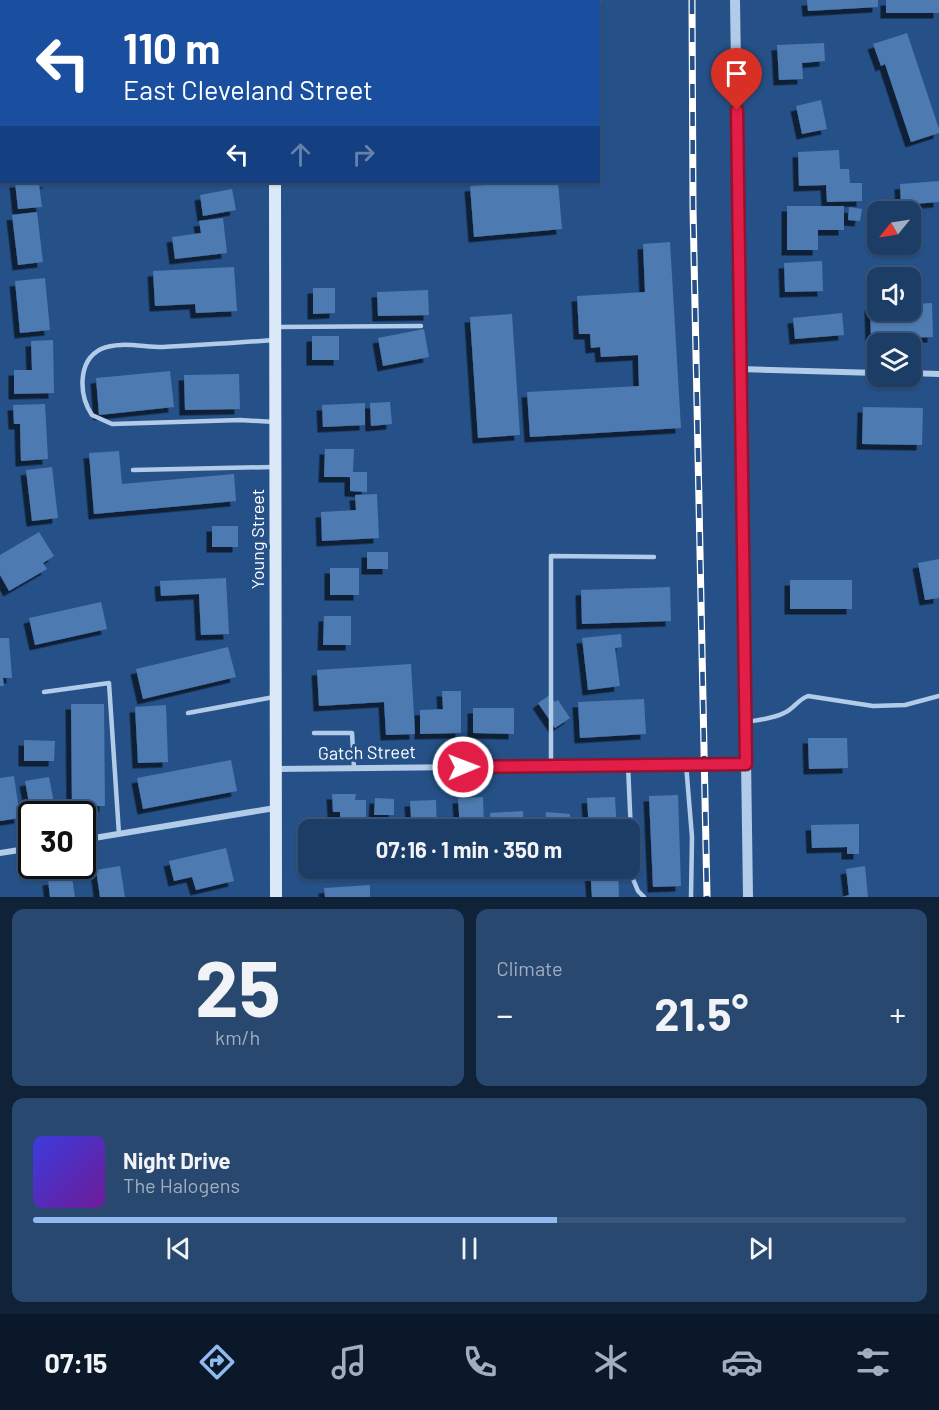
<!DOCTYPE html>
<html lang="en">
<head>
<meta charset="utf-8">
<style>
	:root { --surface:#1c3d66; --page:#29486f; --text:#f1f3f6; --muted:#a0aebf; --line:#3a567a; --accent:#90b9f0 }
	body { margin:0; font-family:Barlow,sans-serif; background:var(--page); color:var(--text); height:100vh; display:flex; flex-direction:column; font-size:22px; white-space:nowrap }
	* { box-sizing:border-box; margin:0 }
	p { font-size:20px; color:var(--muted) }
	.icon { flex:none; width:33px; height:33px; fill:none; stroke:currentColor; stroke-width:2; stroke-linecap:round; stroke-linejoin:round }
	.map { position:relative; height:897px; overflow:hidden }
	.sheet { display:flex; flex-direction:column; gap:12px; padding:12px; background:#0f2238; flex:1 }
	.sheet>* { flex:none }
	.banner { position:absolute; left:0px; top:0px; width:600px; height:183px; box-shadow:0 2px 4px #0004,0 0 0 2px var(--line); background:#1a4fa0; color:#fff; overflow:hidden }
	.needle { width:39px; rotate:240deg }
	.controls { position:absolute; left:867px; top:201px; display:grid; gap:12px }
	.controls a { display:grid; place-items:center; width:54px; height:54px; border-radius:12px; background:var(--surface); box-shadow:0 2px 4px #0004,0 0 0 2px var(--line); font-size:30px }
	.speed { position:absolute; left:18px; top:801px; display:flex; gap:12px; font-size:30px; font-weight:700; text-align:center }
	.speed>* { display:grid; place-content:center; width:78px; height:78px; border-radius:50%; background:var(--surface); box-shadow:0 2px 4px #0004,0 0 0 2px var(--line); line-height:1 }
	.speed .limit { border:3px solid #111; border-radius:9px; background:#fff; color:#111 }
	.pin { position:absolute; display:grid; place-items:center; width:51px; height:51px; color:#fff; margin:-62px -26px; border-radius:50% 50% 50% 0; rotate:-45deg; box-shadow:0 0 6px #0007 }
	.pin .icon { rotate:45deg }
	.me { position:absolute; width:66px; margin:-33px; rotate:89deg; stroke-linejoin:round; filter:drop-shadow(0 0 4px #0008) }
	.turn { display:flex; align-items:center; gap:21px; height:126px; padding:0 24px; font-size:27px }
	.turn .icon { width:78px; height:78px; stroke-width:2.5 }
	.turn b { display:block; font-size:42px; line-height:51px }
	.lanes { display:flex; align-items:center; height:57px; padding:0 24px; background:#0003; justify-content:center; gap:30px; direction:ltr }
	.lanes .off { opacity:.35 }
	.big { font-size:45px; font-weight:700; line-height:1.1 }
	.sheet .widget { flex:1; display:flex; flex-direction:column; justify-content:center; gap:9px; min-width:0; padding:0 21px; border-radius:12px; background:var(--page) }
	.sheet .dial { align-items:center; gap:0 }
	.dial b { font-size:78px; line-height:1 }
	.song { display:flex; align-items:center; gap:18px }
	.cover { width:72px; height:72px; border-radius:9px; background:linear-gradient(135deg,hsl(240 70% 55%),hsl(280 70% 35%)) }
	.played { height:6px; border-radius:3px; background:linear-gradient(90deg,var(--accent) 60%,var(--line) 60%) }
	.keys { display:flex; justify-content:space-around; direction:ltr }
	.heat { display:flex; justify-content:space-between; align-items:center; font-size:33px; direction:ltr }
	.sheet .tiles { flex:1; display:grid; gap:12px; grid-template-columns:1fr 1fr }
	.widget:last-child { grid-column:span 2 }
	.trip { position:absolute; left:298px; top:819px; width:342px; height:60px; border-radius:12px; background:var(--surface); box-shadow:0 2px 4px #0004,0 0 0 2px var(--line); font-weight:700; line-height:60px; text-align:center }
	.tab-bar { display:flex; height:96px; justify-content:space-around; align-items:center; background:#0b1829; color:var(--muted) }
	.tab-bar .icon { width:42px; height:42px }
	.tab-bar .active { color:var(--accent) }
	.tab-bar b { font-size:27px; color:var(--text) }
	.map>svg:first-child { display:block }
	.building { fill:#4d7ab0; filter:url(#shadow) }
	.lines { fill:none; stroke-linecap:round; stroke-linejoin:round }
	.service { stroke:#b1cbe9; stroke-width:4.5 }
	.minor { stroke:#b1cbe9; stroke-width:6 }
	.tertiary { stroke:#b1cbe9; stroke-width:10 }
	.secondary { stroke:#dbe8f8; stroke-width:12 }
	.rail-casing { stroke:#fff; stroke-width:7 }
	.rail { stroke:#255188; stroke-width:4.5; stroke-dasharray:14; stroke-linecap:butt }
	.route-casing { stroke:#92132f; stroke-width:15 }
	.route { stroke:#e11d48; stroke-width:10 }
	.labels { text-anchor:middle; stroke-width:6; stroke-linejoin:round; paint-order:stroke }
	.street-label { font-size:18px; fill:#fff; stroke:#255188 }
</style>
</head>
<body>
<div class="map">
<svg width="939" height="897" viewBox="0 0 939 897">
	<defs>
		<filter id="shadow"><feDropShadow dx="-5.5" dy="5.5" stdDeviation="0" flood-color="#0009"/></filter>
	</defs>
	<rect width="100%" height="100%" fill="#255188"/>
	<path class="building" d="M807,0H878V7L808,11Z
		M886,0H939V13H886Z
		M907,33L939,129V133L911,142L885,64L881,66L873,44Z
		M824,43L825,61L802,63L803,79L779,80L777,45Z
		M821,100L827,129L802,134L796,106Z
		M839,150L840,169H849L850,183H862V201L827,202L826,185L799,186L798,152Z
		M939,181V202L901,205L900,184Z
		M15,182H49V183L39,184L42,207L18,209Z
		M526,182H558L562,229L474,237L470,186Z
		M232,189L236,210L203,216L200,195Z
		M787,206H844V230H818V250H787Z
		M849,207L862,209L860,221L848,220Z
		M37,212L43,262L18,265L12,215Z
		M223,218L227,253L175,259L172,237L201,233L199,221Z
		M670,242L681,428L530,437L527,392L639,386L638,355L601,357L600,347L591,348L590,334H579L577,296L645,292L643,244Z
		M822,261L823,291L785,292L784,263Z
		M234,267L237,311L196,313L195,304L155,306L153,271Z
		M45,278L50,330L20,333L15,281Z
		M313,288H335V313L313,314Z
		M428,290L429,315L378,316L377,292Z
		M932,303L933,337L871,339L870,305H878V310H910V304Z
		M842,313L844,335L795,339L793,318Z
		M512,314L520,435L478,438L470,317Z
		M424,329L429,357L383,366L378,338Z
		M312,336H339V360H312Z
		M53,340L54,393L14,394V370H32L31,341Z
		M170,371L174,407L99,415L96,378Z
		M239,374L240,409L185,410L184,375Z
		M390,402L392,424L371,426L370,403Z
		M365,403V425L323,427L322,405Z
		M45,404L48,459L21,461L20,424H14L13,405Z
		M863,407L923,408L922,445L862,444Z
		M325,449H354L353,472H367V492L350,491V477H324Z
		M119,451L122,484L234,474L236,501L94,514L89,453Z
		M52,467L58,518L32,521L26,470Z
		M377,494L379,538L322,541L321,512L356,510L355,495Z
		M212,526H238V547H212Z
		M39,532L54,556L43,563L47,569L9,591L0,575V555Z
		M367,552H388V569H367Z
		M939,559V598L925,600L918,563Z
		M330,568H359V595H330Z
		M226,578L229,634L201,635L199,594L161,596L160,581Z
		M790,580H852V609H790Z
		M670,587L671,621L582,624L581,590Z
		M101,602L107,629L35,645L29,618Z
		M324,616H351V645H323Z
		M621,634L622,647L615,648L620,686L588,690L582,638Z
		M0,638H9L12,678H3L4,686H0Z
		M228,647L236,677L143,699L136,669Z
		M411,664L415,734L386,735L384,702L319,706L317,670Z
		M442,691H461V733L420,734V710L443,709Z
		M550,695L555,702L558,700L570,718L555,728L538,703Z
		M644,699L646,734L580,738L578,702Z
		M71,704H104L105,806H72Z
		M166,705L168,762L138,763L135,707Z
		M473,708H514V734L473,733Z
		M808,738H847L848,768L809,769Z
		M24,740L55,741L54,761H24Z
		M231,760L237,791L143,809L137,778Z
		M14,776L20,818L0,821V778Z
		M49,777L56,813L31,814L25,781Z
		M332,794H356L355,800H366V830H340V812H333Z
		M678,795L681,886L653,887L649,796Z
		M483,797L484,830H460L458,798Z
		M615,797L617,830H589L587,798Z
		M375,798L394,799V815H374Z
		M436,800L437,830H400L399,818L411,817L410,801Z
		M523,811L524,830H491L490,813Z
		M546,812L570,814V820L582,821V830H545Z
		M859,824V854H847V847L812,848L811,825Z
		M226,848L234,881L196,890L192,877L174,881L169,861Z
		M120,866L125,897H100L96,870Z
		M865,866L868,897H842L849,895L846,869Z
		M325,868H361V871L325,872Z
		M432,868H447V874L432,875Z
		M590,868H618L619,897H592Z
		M72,877L75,897H50L48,880Z
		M370,885V897H325L324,888Z"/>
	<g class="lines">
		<path class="service" d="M276,327L421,326
			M273,340C236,343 198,345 161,347C143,347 118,341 101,349C77,361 79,396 92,415L112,424L240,420L275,422
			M133,470L273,467
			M44,692L109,683L119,834
			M188,713L274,697
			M746,722C758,720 772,719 784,713C794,709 797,700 808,696L873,706L905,705L939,696
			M314,733H352L354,768
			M686,764L692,837L691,897
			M628,765L633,879L638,891L644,897
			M551,766V556L654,557"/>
		<path class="minor" d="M94,2L99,0
			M0,31L2,30
			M740,369L878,373
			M910,373L939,374
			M277,769L746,764
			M82,840L275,808
			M0,853L32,848"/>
		<path class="tertiary" d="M735,0L748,897"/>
		<path class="secondary" d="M276,0V2
			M275,182L276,897"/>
		<g class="rail-casing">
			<path id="rail" d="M692,0L693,207L707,897"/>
		</g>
		<use href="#rail" class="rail"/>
	</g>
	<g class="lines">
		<g class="route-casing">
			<path id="route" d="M463,767L746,764L737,110"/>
		</g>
		<use href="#route" class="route"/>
	</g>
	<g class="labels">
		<g class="street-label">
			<text transform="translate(258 539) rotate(-90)" y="6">Young Street</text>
			<text transform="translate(367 753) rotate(-1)" y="6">Gatch Street</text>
		</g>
	</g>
</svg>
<div class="controls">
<a><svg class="needle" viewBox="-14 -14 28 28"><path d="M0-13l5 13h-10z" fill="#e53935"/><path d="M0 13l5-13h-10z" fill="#a0aebf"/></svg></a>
<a><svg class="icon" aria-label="sound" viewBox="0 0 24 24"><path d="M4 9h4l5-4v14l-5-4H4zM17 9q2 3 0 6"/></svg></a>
<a><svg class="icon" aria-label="layers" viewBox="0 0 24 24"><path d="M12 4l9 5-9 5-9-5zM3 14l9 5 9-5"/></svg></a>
</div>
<div class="speed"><div class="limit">30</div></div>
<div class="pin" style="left:737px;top:110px;background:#d93025"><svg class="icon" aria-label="arrive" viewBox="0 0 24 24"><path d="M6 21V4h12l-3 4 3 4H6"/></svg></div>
<svg class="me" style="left:463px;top:767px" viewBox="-20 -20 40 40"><circle r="17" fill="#e11d48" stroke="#fff" stroke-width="3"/><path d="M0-11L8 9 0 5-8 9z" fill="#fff"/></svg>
<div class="trip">07:16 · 1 min · 350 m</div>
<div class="banner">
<div class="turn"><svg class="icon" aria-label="left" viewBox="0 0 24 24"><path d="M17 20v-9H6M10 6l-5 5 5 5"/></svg><div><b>110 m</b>East Cleveland Street</div></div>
<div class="lanes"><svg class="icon" aria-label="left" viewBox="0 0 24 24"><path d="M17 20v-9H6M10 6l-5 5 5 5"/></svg><svg class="icon off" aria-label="ahead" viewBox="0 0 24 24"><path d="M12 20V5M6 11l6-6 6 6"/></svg><svg class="icon off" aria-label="right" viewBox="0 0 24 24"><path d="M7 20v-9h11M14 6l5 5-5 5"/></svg></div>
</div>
</div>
<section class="sheet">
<div class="tiles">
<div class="widget dial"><b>25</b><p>km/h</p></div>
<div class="widget"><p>Climate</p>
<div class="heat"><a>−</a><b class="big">21.5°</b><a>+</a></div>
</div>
<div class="widget">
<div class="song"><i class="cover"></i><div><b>Night Drive</b><p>The Halogens</p></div></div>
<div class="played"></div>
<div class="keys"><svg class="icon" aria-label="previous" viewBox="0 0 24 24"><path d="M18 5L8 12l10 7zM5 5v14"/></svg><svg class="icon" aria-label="pause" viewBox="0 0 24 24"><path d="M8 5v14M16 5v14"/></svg><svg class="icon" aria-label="next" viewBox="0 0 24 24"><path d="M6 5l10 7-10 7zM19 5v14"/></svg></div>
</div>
</div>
</section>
<nav class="tab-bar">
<b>07:15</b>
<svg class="icon active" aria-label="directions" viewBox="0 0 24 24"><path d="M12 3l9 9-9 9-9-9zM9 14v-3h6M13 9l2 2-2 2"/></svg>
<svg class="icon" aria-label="music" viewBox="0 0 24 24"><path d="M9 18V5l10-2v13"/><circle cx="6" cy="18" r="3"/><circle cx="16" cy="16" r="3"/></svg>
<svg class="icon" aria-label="phone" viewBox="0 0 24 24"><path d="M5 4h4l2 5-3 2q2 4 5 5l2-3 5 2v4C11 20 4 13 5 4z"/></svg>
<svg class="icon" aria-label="climate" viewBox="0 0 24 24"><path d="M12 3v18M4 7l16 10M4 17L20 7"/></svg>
<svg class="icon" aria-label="car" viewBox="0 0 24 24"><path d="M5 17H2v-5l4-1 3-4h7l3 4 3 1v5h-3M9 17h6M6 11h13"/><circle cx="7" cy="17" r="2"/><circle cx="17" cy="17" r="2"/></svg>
<svg class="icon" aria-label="filters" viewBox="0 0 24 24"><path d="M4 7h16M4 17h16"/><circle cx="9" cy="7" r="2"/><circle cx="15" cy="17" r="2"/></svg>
</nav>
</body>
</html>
